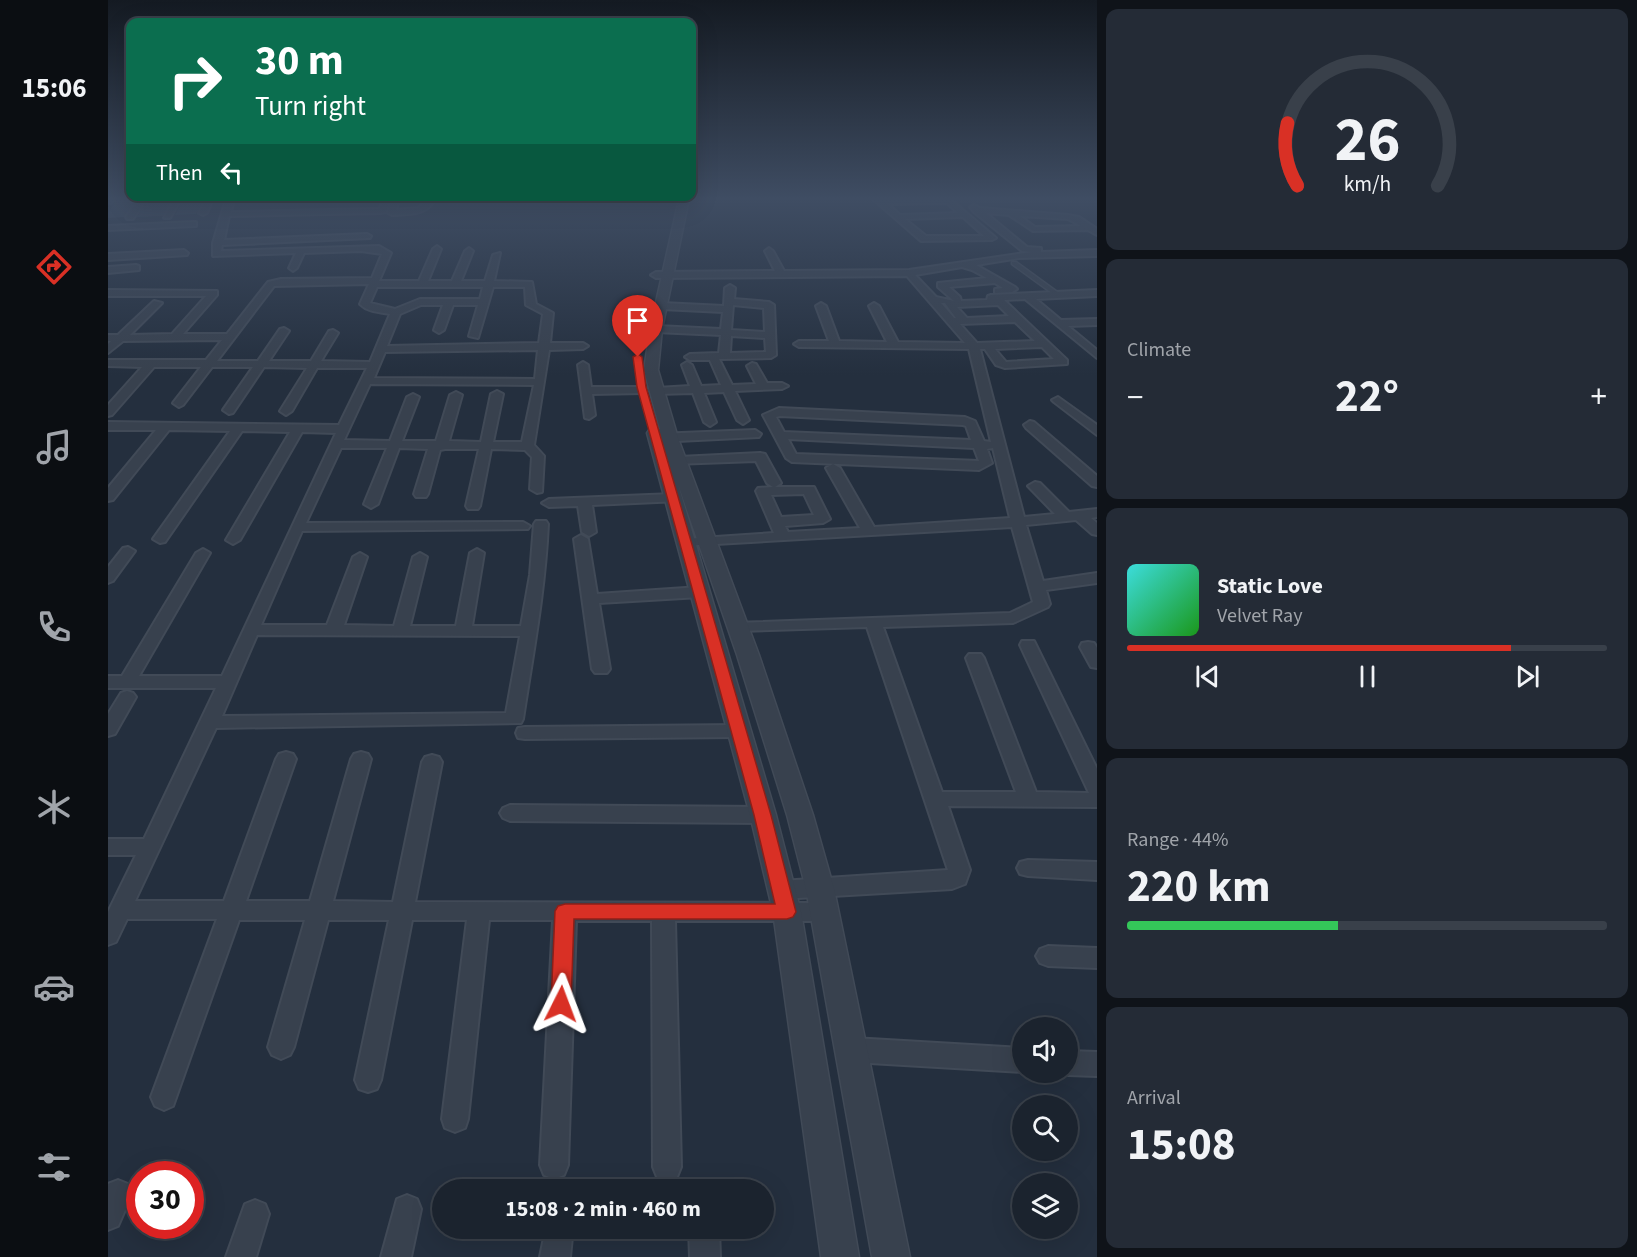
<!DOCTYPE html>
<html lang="en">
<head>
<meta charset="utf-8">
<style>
	:root { --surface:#1b232e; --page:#242b36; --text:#f1f3f6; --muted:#a0a4aa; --line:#39404a; --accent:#d93025 }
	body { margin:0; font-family:"Source Sans 3",sans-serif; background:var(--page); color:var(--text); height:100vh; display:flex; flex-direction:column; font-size:22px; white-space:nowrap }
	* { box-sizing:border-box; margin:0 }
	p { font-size:20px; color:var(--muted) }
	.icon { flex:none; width:33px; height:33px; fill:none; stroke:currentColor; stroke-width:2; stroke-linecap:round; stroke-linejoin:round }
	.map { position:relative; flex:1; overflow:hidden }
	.side { display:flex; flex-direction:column; gap:9px; padding:9px; background:#0f1319; width:540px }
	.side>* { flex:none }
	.guide { position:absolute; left:18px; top:18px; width:570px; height:183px; border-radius:12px; box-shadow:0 6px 24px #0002,0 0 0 2px var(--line); background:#0b6e4f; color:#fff; overflow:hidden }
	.controls { position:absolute; left:904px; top:1017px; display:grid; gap:12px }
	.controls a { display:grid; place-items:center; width:66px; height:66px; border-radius:50%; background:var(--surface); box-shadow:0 6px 24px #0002,0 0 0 2px var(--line); font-size:30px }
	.speed { position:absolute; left:18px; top:1161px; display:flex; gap:12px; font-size:30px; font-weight:700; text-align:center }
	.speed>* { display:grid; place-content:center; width:78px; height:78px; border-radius:50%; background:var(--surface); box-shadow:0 6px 24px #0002,0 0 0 2px var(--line); line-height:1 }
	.speed .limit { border:9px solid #d22; background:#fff; color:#111 }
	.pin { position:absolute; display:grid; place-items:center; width:51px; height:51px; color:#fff; margin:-62px -26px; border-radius:50% 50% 50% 0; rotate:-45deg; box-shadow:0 0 6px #0007 }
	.pin .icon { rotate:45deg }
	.me { position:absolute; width:66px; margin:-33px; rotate:3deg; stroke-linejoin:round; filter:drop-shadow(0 0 4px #0008) }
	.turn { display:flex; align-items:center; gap:21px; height:126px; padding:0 30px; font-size:27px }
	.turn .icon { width:78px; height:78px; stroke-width:2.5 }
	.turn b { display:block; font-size:42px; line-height:51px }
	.then { display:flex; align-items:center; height:57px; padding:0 30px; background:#0003; gap:12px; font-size:22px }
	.big { font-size:45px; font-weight:700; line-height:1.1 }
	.side .card { flex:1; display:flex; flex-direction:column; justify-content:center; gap:9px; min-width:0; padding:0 21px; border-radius:12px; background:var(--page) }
	.side .dial { align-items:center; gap:0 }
	.dial svg { height:156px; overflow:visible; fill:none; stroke:var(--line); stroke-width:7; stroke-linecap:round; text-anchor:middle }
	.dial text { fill:var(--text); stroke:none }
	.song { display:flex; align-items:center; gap:18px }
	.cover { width:72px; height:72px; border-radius:9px; background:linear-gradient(135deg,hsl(180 70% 55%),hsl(120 70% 35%)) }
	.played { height:6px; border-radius:3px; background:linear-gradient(90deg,var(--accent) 80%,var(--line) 80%) }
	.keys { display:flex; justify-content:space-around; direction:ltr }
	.heat { display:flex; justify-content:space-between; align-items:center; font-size:33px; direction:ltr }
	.charge { height:9px; border-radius:4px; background:linear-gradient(90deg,#34c759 44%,var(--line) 0) }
	.trip { position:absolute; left:324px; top:1179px; width:342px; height:60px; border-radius:30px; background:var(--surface); box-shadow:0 6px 24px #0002,0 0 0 2px var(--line); font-weight:700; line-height:60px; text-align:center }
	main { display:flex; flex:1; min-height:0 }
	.tabs { display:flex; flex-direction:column; width:108px; justify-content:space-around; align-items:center; background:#0b0e12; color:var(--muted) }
	.tabs .icon { width:42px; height:42px }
	.tabs .on { color:var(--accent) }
	.tabs b { font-size:27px; color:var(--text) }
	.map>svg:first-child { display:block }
	.building { fill:#364354 }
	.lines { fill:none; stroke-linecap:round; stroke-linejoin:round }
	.service-casing { stroke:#414a57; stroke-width:3 }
	.minor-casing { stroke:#414a57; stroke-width:4 }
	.tertiary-casing { stroke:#414a57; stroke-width:3 }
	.service { fill:#38414e; fill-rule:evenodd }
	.minor { fill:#38414e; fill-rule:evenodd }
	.tertiary { fill:#38414e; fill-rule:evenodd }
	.route { fill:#d93025; stroke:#8d1f18; stroke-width:1.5 }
</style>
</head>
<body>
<main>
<nav class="tabs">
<b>15:06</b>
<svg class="icon on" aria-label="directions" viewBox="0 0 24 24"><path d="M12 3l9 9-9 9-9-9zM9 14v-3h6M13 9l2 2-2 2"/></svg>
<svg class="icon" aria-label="music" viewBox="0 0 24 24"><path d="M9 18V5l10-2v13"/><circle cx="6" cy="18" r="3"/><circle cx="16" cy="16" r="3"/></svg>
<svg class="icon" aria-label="phone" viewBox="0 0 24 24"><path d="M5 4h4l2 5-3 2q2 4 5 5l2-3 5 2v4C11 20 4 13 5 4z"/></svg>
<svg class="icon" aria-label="climate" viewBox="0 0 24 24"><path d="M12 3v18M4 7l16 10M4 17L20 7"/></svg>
<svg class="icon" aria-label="car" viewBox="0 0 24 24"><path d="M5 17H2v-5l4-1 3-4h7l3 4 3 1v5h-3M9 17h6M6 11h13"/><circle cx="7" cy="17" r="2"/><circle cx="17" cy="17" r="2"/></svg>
<svg class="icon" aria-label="filters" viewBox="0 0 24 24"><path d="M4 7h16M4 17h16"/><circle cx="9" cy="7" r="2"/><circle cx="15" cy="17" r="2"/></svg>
</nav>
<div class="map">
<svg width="989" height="1257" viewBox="0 0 989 1257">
	<rect width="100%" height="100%" fill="#242f3e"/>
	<path class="building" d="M9,199H29L16,217L0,218V213Z
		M40,199H64L55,216L29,217Z
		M75,199H96L88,214L67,215Z"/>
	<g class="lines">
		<g class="service-casing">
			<path id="service" d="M904,262H908L952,294V296H948L904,264Z"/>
		</g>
		<g class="minor-casing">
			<path id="minor" d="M0,199H5L3,203H0Z
				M31,199H38L25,219H19L18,217Z
				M66,199H73L62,218H56Z
				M98,199H105L99,213L95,215L91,213Z
				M118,199H126L123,212L271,209L276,199H282L278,212L272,213L121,216L116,240L259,234L263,236L262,238L114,245L113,251L271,246L283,253L271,281H311L325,249L329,246L333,249L320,281H344L357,251L361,248L365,251L353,281H377L385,255L392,253L386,281L424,282L428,304L445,313L442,343H475L480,346L475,349L441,350L426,445L436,456L434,492L429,493L422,489L424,457L417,450L383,449L372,506L370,509H360L358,506L371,449H337L332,450L320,494L318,497H308L306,494L320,449L291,448L270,504L263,508L256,504L279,448H233L198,523L415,522L422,526L420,529L194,531L153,625H219L245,557L252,553L259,557L236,625L286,626L305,557L312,553L319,557L302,626H348L362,553L369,549L376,553L364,626H413L422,575L426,524L428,521H438L440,524C437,591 425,653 415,719L413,723L108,728L27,901H116L168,759L171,754L178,752L185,754L188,759L138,901H202L243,759L246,754L253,752L260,754L263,759L225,901L285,902L314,762L317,757L324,755L331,757L334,762L307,902L718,903L726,905L729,912L726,919L718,921H567L573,1167L569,1177L559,1181L549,1177L545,1167L544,921H468L460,1165L456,1175L446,1179L436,1175L432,1165L445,920H381L360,1119L357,1128L347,1132L337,1128L334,1119L359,920H304L273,1080L269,1089L260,1092L251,1089L247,1080L281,920H220L186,1047L182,1055L173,1059L164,1055L160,1047L197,920H131L65,1106L56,1110L47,1106L43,1097L109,919H19L8,942L0,945V912L28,855H0V839H36L108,688H0V676H14L88,553L95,549L102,553L31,676H114L228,433L194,432L132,540L125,544L118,540L182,432L134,431L57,542L52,543L45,539L122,431L61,430L5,500L0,501V488L48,430H0V422L231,425L259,368H209L184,411L178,415L172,411L199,368L156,367L125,413L121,414L115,410L145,367H104L75,405L71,407L65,403L93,367H46L4,415L0,416V405L34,367L0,366V360H98L114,340L15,341L0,353V344L3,341H0V335H10L46,301L54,303L22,335L64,334L98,296H0V290L109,291V295L75,334H119L160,282L173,279L264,278L274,254L253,251L196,253L189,268L185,271L181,268L188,253L105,256V243ZM261,284L252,304C260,312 271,312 282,314L262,362L213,361L230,333L225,330L221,331L203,361H161L181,331L176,328L172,329L150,361H109L166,286ZM269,287H375L372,299H312L287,309L262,303ZM385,287H417L418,305L435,314L431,343L279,346L292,314L313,305H335L326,330L331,333L336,330L345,305H370L361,336L370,338ZM430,350L427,379L266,378L277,352ZM262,384L426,385L414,442H385L395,394L389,391L383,394L373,442L341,441L354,395L348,392L342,395L328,441H294L311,397L305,394L299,397L282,441L236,440ZM149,635L412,636L398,713L114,716Z
				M283,199H291L288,210L310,208L320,199H327C319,216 300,214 284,215L280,213Z
				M765,199H842L888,238L884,240L813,241ZM839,203L850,213L792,215L780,204ZM855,217L876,236H818L797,219Z
				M866,205L872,208L960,215L971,217L989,229V235L980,230L925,231L901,215L878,213L919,247L933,248V252L989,250V256L911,258L868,265L907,287L909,289L904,292L887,293V289L895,288L887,283L841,287L852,297L853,301L879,300L880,296L883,295L989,290V296L928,299L953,320L989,319V325L960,326L989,350V358L917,299L896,300L959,360V364L897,368L888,365L877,349H872L916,517L947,514L920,486L927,482L932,483L961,512L989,509V517L983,518L989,523V535L984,534L968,520L918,525L935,581L989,573V583L938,590L942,604L940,607L905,623L775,627L834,792H908L858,658L861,654H873L876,658L928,792L981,793L912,645L914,641H926L928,645L989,769V807L840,806L862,870L857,884L844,889L673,899L665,896L662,890L665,884L673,881L840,870L759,627L631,631L625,629L623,626L625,623L902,613L925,602L904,527L573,546L571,543L573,540L578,539L666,533L648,491L650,488L665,487L659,483L648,461L566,464L565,461L566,458L571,457L652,453L657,454L673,483L667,487H706L722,519L715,523L677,526L680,532L752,528L718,468L725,464L732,468L766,527L902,518L885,448L879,449L884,463L871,470L684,462L678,458L655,415L671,408L857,417L867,421L876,441L883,442L861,349L691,347L686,344L691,341H721L708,306L713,303L718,306L731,341L779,342L761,306L766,303L771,306L790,342L857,343L799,276L548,278L543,275L548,272L667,271L657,251L661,248L665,251L676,271L801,270L924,252L914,251L866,212L862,207ZM912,216L960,219L973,226L927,227ZM854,267L864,270L879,278L830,283V287L846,301L828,297L807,275ZM833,303H837L848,318H846ZM890,305L901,316L859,318L849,307ZM907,322L927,341L869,343L852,324ZM934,347L946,359L898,362L887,349ZM672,416L855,425L858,426L863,440L676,432L668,417ZM680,439L866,448L871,461L688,454ZM696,494L706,515L673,517L663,495Z
				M85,222H88V226L0,230V226Z
				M76,250L80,253L79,255L0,260V254Z
				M28,265L31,266V270L0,273V267Z
				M622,285L627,288L626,299L661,302L666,305L668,355L663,358L611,359L624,385L648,384L639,366L644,363L648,364L659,383H674L680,386L674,389L627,391L641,420L635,424L629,420L616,392L596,393L608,422L602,426L596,422L585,393L549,394L543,391L549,388L582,386L574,365L579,362L584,365L593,386L613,385L602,360H582L577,357L582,354L611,353L613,335L548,332L543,329L548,326L613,329L615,312L554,309L549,306L554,303L616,306L617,288ZM625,305L656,308L657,332L623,330ZM623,336L657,338L658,352L622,353Z
				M475,362L480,365L483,387H535L541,390L535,393L484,394L487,415L481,419L477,418L470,365Z
				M950,397L989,425V435L946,402L944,400Z
				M922,421L926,422L989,476V487L984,486L918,428L916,425Z
				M647,430L653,434L651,437L549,442L543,438L549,434Z
				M566,494L573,498L571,501L484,505L488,532L481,536L474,532L470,506L441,507L434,503L441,499Z
				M473,535L480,539L489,594L592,587L600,592L592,597L491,603L502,669L499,673H487L484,669L466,539Z
				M20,547L27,551L5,581L0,583V567L15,548Z
				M980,642L986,643L989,648V668L983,667L972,647L974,643Z
				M19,691L25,693L28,697L7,734L0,736V714L13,693Z
				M631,725L638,727L640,731L638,735L631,737L417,739L410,738L408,733L410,728L417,727Z
				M402,805L655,807L662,810L665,815L662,820L655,823L402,821L395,818L392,813L395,808Z
				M920,860L989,862V880L920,876L912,874L909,868L912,862Z
				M940,946L989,948V968L940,966L932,963L928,956L932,949Z
				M745,1038L915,1048V1072L745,1062L736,1058L732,1050L736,1042Z
				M960,1051L989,1052V1076L960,1075L953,1072H960Z
				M10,1180L20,1184L24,1194L10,1226L0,1230V1184Z
				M299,1195L309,1199L313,1209L303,1257H273L289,1199Z
				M147,1200L157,1204L161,1214L148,1257H118L137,1204Z
				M438,1228H460L464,1237L462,1257H432Z
				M581,1228H611L612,1257H582Z"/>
		</g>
		<g class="tertiary-casing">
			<path id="tertiary" d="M571,199H581L554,329L550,370L570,438L651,655L705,815L726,889L802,1257H764L698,889L679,815L629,655L570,484L668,815L693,912L751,1257H713L665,912L642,815L539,433L541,430L552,429L536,370L542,329Z"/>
		</g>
		<use href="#service" class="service"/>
		<use href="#minor" class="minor"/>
		<use href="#tertiary" class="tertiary"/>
	</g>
	<linearGradient id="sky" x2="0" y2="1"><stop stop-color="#141a22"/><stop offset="0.53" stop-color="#3f4d63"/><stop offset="1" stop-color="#3f4d63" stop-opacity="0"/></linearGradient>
	<rect width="989" height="375" fill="url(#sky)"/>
	<path class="route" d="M530,354L534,357L538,387L663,815L688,912L685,917L679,919H466L463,1004L460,1010L453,1013L446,1010L443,1004L447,911L450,906L457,904H667L646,815L529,387L525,357Z"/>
</svg>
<div class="controls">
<a><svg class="icon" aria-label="sound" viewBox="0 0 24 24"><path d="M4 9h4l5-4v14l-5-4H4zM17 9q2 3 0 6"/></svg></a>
<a><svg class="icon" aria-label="search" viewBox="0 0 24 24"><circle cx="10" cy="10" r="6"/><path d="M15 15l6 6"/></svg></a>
<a><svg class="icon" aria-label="layers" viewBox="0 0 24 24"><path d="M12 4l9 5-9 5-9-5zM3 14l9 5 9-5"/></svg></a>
</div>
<div class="speed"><div class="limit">30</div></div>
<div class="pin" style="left:530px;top:357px;background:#d93025"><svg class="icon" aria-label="arrive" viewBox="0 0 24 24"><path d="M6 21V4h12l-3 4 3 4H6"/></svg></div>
<svg class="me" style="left:453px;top:1004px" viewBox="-20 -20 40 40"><path d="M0-17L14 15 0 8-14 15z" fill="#d93025" stroke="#fff" stroke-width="4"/></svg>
<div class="trip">15:08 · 2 min · 460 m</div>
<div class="guide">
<div class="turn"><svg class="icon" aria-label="right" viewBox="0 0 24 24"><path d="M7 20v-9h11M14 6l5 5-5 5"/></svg><div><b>30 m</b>Turn right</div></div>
<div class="then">Then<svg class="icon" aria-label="left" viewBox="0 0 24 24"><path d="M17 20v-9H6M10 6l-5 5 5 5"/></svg></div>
</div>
</div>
<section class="side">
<div class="card dial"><svg viewBox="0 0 100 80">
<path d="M14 69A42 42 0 1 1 86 69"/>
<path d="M14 69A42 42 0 0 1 9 37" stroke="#d93025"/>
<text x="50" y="56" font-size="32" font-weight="700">26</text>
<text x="50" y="72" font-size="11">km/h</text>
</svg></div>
<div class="card"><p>Climate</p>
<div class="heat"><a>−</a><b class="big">22°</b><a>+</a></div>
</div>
<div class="card">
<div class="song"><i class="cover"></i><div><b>Static Love</b><p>Velvet Ray</p></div></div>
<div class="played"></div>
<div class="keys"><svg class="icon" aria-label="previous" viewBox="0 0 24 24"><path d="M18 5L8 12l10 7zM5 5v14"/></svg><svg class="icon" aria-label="pause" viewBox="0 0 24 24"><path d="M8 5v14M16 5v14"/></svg><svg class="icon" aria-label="next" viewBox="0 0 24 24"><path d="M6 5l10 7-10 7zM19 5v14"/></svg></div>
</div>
<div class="card"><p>Range · 44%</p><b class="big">220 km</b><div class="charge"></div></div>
<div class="card"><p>Arrival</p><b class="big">15:08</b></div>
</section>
</main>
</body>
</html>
